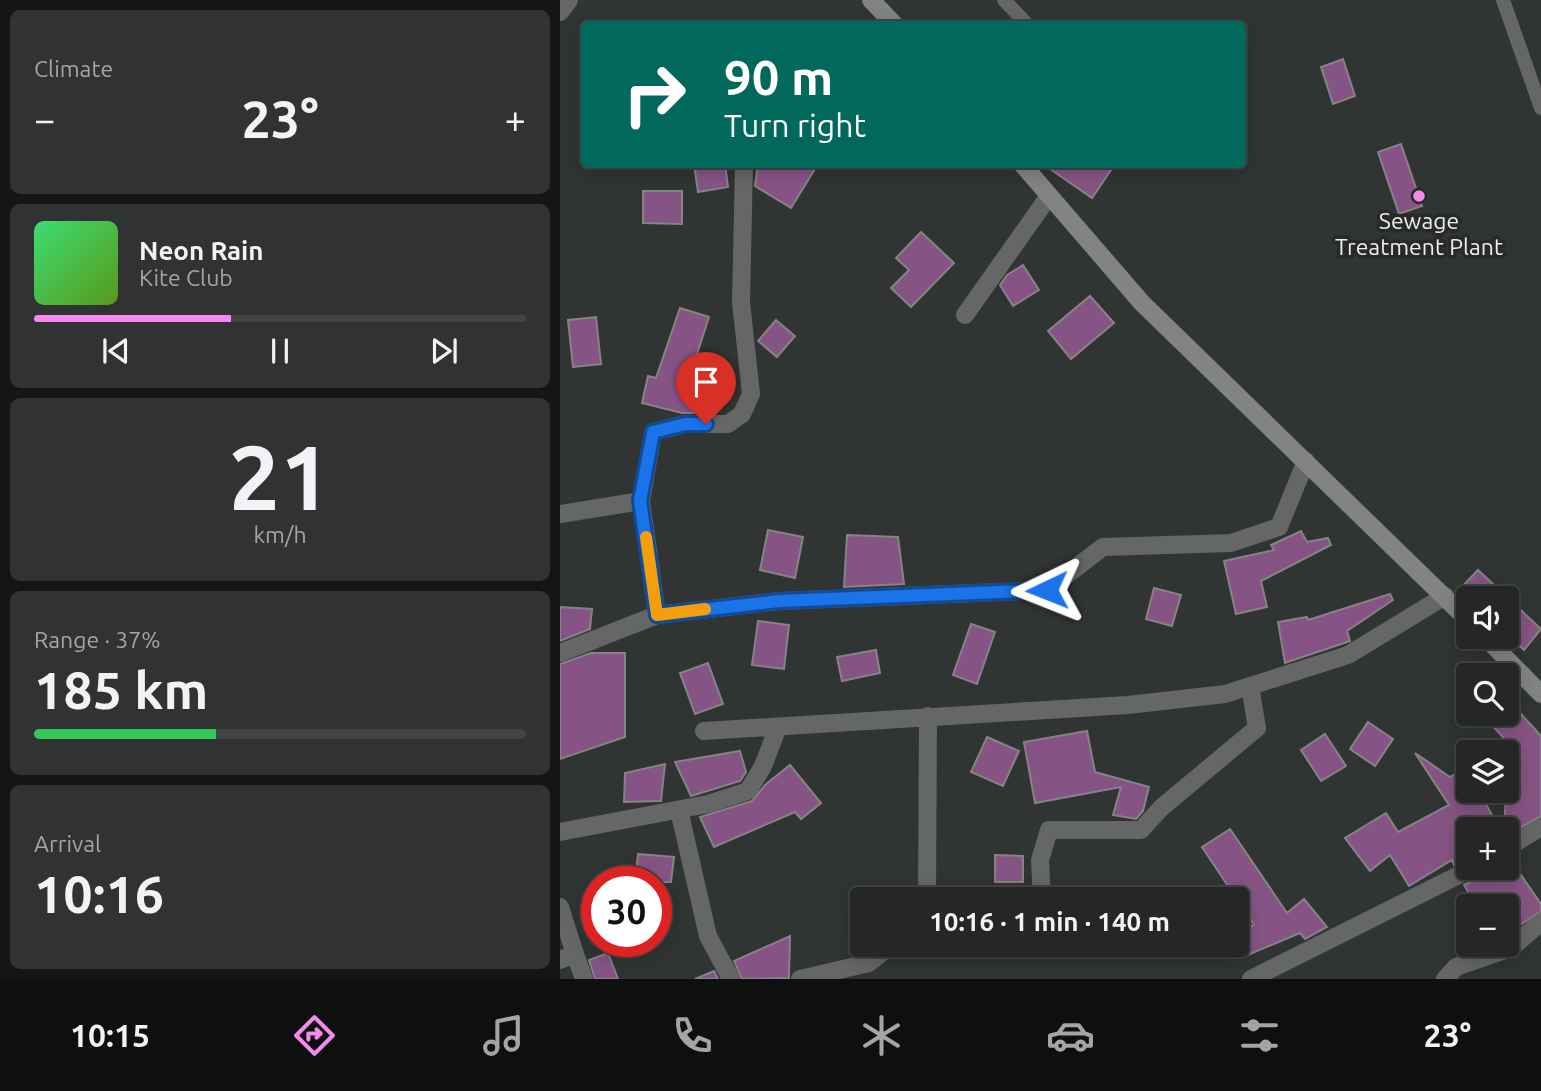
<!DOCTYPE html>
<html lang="en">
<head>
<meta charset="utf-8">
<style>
	:root { --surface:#242726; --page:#303332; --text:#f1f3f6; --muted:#a3a5a7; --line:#414443; --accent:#f489f0 }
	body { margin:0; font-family:Ubuntu,sans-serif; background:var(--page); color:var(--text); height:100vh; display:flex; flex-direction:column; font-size:26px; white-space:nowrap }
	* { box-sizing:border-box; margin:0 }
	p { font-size:23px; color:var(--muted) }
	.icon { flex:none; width:38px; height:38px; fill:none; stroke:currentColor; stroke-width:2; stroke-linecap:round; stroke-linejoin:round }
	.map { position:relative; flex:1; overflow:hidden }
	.details { display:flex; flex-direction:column; gap:10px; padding:10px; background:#141515; width:560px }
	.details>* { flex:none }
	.guide { position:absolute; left:21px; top:21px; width:665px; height:147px; border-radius:7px; box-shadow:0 4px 18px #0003,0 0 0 2px var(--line); background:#00695c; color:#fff; overflow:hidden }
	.tools { position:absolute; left:896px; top:586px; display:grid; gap:14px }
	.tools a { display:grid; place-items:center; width:63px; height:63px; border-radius:7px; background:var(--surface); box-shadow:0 4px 18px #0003,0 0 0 2px var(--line); font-size:35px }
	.speed { position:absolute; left:21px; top:866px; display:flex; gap:14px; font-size:35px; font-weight:700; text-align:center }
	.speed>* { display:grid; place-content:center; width:91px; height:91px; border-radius:50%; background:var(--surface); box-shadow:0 4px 18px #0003,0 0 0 2px var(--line); line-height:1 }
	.speed .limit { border:10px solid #d22; background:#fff; color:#111 }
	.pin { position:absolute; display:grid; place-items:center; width:60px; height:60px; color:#fff; margin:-72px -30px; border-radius:50% 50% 50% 0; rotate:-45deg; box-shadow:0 0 7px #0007 }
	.pin .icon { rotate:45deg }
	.me { position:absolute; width:77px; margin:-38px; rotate:268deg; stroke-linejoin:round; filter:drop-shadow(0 0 5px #0008) }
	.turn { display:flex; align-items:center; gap:24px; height:147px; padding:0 28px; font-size:32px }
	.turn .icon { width:91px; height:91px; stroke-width:2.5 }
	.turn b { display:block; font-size:49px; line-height:60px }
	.big { font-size:52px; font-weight:700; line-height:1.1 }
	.details .widget { flex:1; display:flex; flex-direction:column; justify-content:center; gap:10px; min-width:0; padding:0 24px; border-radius:10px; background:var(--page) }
	.details .dial { align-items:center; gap:0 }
	.dial b { font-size:91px; line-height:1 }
	.song { display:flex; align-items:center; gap:21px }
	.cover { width:84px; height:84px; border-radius:10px; background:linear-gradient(135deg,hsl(140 70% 55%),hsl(90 70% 35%)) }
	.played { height:7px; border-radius:4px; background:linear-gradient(90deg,var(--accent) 40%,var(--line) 40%) }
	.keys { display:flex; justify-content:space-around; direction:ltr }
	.heat { display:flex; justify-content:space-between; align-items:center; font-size:38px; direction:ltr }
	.charge { height:10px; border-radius:5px; background:linear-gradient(90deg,#34c759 37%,var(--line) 0) }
	.trip { position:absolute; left:290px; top:887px; width:399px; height:70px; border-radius:7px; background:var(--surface); box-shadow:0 4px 18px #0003,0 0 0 2px var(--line); font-weight:700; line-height:70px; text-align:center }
	.tabs { display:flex; height:112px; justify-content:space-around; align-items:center; background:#0e100f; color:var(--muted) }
	.tabs .icon { width:49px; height:49px }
	.tabs .current { color:var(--accent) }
	.tabs b { font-size:32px; color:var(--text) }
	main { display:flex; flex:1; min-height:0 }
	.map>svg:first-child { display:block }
	.building { fill:#865484; stroke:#868386; stroke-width:2 }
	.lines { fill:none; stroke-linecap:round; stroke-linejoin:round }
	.lane { stroke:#656766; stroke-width:14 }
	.street { stroke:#656766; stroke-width:18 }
	.secondary { stroke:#818482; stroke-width:18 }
	.route-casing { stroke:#114b97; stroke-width:18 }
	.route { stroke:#1a73e8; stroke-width:12 }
	.slow { stroke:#f59e0b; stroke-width:12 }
	.poi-dot { fill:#f489f0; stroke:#272a28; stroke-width:2.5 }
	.labels { text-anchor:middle; stroke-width:7; stroke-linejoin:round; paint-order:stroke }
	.poi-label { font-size:23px; fill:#ebedec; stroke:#272a28 }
</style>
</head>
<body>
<main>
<section class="details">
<div class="widget"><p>Climate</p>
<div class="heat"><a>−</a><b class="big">23°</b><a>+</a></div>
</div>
<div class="widget">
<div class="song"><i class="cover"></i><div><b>Neon Rain</b><p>Kite Club</p></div></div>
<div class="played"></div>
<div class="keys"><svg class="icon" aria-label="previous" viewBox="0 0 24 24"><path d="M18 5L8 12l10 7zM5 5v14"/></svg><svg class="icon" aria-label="pause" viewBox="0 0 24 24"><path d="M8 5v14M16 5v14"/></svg><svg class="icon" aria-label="next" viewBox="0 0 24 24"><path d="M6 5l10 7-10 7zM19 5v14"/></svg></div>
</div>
<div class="widget dial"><b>21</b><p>km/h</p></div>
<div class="widget"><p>Range · 37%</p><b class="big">185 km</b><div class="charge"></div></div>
<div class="widget"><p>Arrival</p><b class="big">10:16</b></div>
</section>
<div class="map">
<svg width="981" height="979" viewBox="0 0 981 979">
	<rect width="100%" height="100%" fill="#303432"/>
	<path class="building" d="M783,59L795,96L773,104L761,67Z
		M841,144L862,206L839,214L818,152Z
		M134,164H165L168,187L138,192Z
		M198,164H258L231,208L195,186Z
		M483,164H555L532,198Z
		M83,191H122V224L83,223Z
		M361,232L394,263L351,307L331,288L349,270L336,258Z
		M463,265L479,290L453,306L440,285L447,275Z
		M530,296L554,323L511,359L488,331Z
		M120,308L149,317L129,379L143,386L136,413H122L82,403L88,376L96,378Z
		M36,317L41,364L13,367L8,320Z
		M216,320L235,336L217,357L198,341Z
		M208,530L243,537L235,578L200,570Z
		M741,531L747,542L768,538L771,545L701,581L707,607L676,614L664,561L714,550L711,545Z
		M287,535L338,537L344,584L284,587Z
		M918,570L981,629L964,650L947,634V598H902L896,593Z
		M594,588L621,595L612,626L586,619Z
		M830,594L833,600L787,631L790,641L725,663L718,622L747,617L748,620Z
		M0,607L32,609L30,629L0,641Z
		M198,621L229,625L224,669L192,665Z
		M411,624L435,632L417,684L393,675Z
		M316,650L320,673L282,681L277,657Z
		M31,653H65V737L0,759V664Z
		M148,663L163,704L135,714L120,673Z
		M953,705L981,736V816L947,835L944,830L949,744L932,725Z
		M808,722L833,739L815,766L790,749Z
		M527,731L535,772L589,787L583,811L576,819L553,815L561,787L475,803L464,742Z
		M765,734L786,766L761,781L741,750Z
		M427,737L459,751L443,786L411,772Z
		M180,751L186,772L180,781L131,796L115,762Z
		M855,753L890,777L906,768L908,791H919L940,830H908V858L894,865L892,860L849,886L830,855L810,871L785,838L826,813L838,832L889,805Z
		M105,764L101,801L64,802L65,773Z
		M230,765L261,803L241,819L235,812L154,847L140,817L192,801L205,785Z
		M670,829L727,913L744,899L767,927L745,939L740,933L683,957L680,952L689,945L682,930L694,925L642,847Z
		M78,854L114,857L111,882H75Z
		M435,855L463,856V882H435Z
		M947,859H950L981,904V911L947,934V906H916L904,885L919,878L924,868H947Z
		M230,936L229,978L182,979L174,961Z
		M48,953L58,979H35L29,960Z
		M154,971L158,979H135Z"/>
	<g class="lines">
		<path class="lane" d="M444,0L467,24
			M943,0L981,108"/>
		<path class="street" d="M0,12L9,0
			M405,315L489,196
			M0,514L81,501
			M97,615L81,501L93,432L125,424H168L182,414L191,394L181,302L184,164
			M0,653L97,615L219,601L487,590L543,547L671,543L719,527L746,461
			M144,731L568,705L665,694L788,655L885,596
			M119,810L148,936L171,979
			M0,832L148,804L188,791L203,766L218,727
			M947,848L981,827
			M367,900L368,716
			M482,900L480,860L489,830H581L601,808L697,728L690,686
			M0,907L15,954
			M0,960L15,954L24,979
			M240,979L309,963L331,945
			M691,979L913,868
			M885,979L896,967L951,948L981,922"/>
		<path class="secondary" d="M311,0L334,24
			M462,164L582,303L908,620
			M925,637L981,694"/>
	</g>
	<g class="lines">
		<g class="route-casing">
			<path id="route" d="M146,424H125L93,432L80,501L97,615L219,601L487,590"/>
		</g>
		<use href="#route" class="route"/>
		<path class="slow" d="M86,537L97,615L145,609"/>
	</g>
	<circle class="poi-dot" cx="859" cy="196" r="7"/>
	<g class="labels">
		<g class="poi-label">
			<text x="859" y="229">Sewage<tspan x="859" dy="26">Treatment Plant</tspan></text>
		</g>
	</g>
</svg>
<div class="tools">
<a><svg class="icon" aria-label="sound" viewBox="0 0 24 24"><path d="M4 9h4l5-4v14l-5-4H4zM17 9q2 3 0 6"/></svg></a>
<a><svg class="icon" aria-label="search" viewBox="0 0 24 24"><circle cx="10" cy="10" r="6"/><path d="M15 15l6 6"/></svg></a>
<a><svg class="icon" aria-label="layers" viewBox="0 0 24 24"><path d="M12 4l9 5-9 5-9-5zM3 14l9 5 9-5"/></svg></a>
<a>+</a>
<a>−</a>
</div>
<div class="speed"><div class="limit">30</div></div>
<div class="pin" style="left:146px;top:424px;background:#d93025"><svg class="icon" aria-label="arrive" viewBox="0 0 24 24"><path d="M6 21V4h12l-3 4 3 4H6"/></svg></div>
<svg class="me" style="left:487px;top:590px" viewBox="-20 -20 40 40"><path d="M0-17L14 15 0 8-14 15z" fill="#1a73e8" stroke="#fff" stroke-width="4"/></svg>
<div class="trip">10:16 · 1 min · 140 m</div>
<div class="guide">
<div class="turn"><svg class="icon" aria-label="right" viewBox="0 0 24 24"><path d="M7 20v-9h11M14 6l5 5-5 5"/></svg><div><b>90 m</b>Turn right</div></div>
</div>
</div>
</main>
<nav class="tabs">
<b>10:15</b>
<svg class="icon current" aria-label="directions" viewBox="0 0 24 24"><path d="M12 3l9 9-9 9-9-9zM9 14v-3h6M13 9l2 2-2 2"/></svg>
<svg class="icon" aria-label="music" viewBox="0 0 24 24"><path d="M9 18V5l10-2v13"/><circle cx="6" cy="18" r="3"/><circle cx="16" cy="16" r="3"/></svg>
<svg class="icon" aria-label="phone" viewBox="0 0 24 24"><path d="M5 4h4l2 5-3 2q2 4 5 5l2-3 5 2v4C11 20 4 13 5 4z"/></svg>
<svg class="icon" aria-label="climate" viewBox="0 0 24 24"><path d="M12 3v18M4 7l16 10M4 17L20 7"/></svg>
<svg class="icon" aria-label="car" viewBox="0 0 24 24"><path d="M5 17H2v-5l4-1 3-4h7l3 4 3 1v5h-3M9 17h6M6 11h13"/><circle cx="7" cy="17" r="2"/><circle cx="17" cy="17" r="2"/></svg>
<svg class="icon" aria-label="filters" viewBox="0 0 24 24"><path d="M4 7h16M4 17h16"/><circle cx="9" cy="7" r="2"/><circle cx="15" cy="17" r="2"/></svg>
<b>23°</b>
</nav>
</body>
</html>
